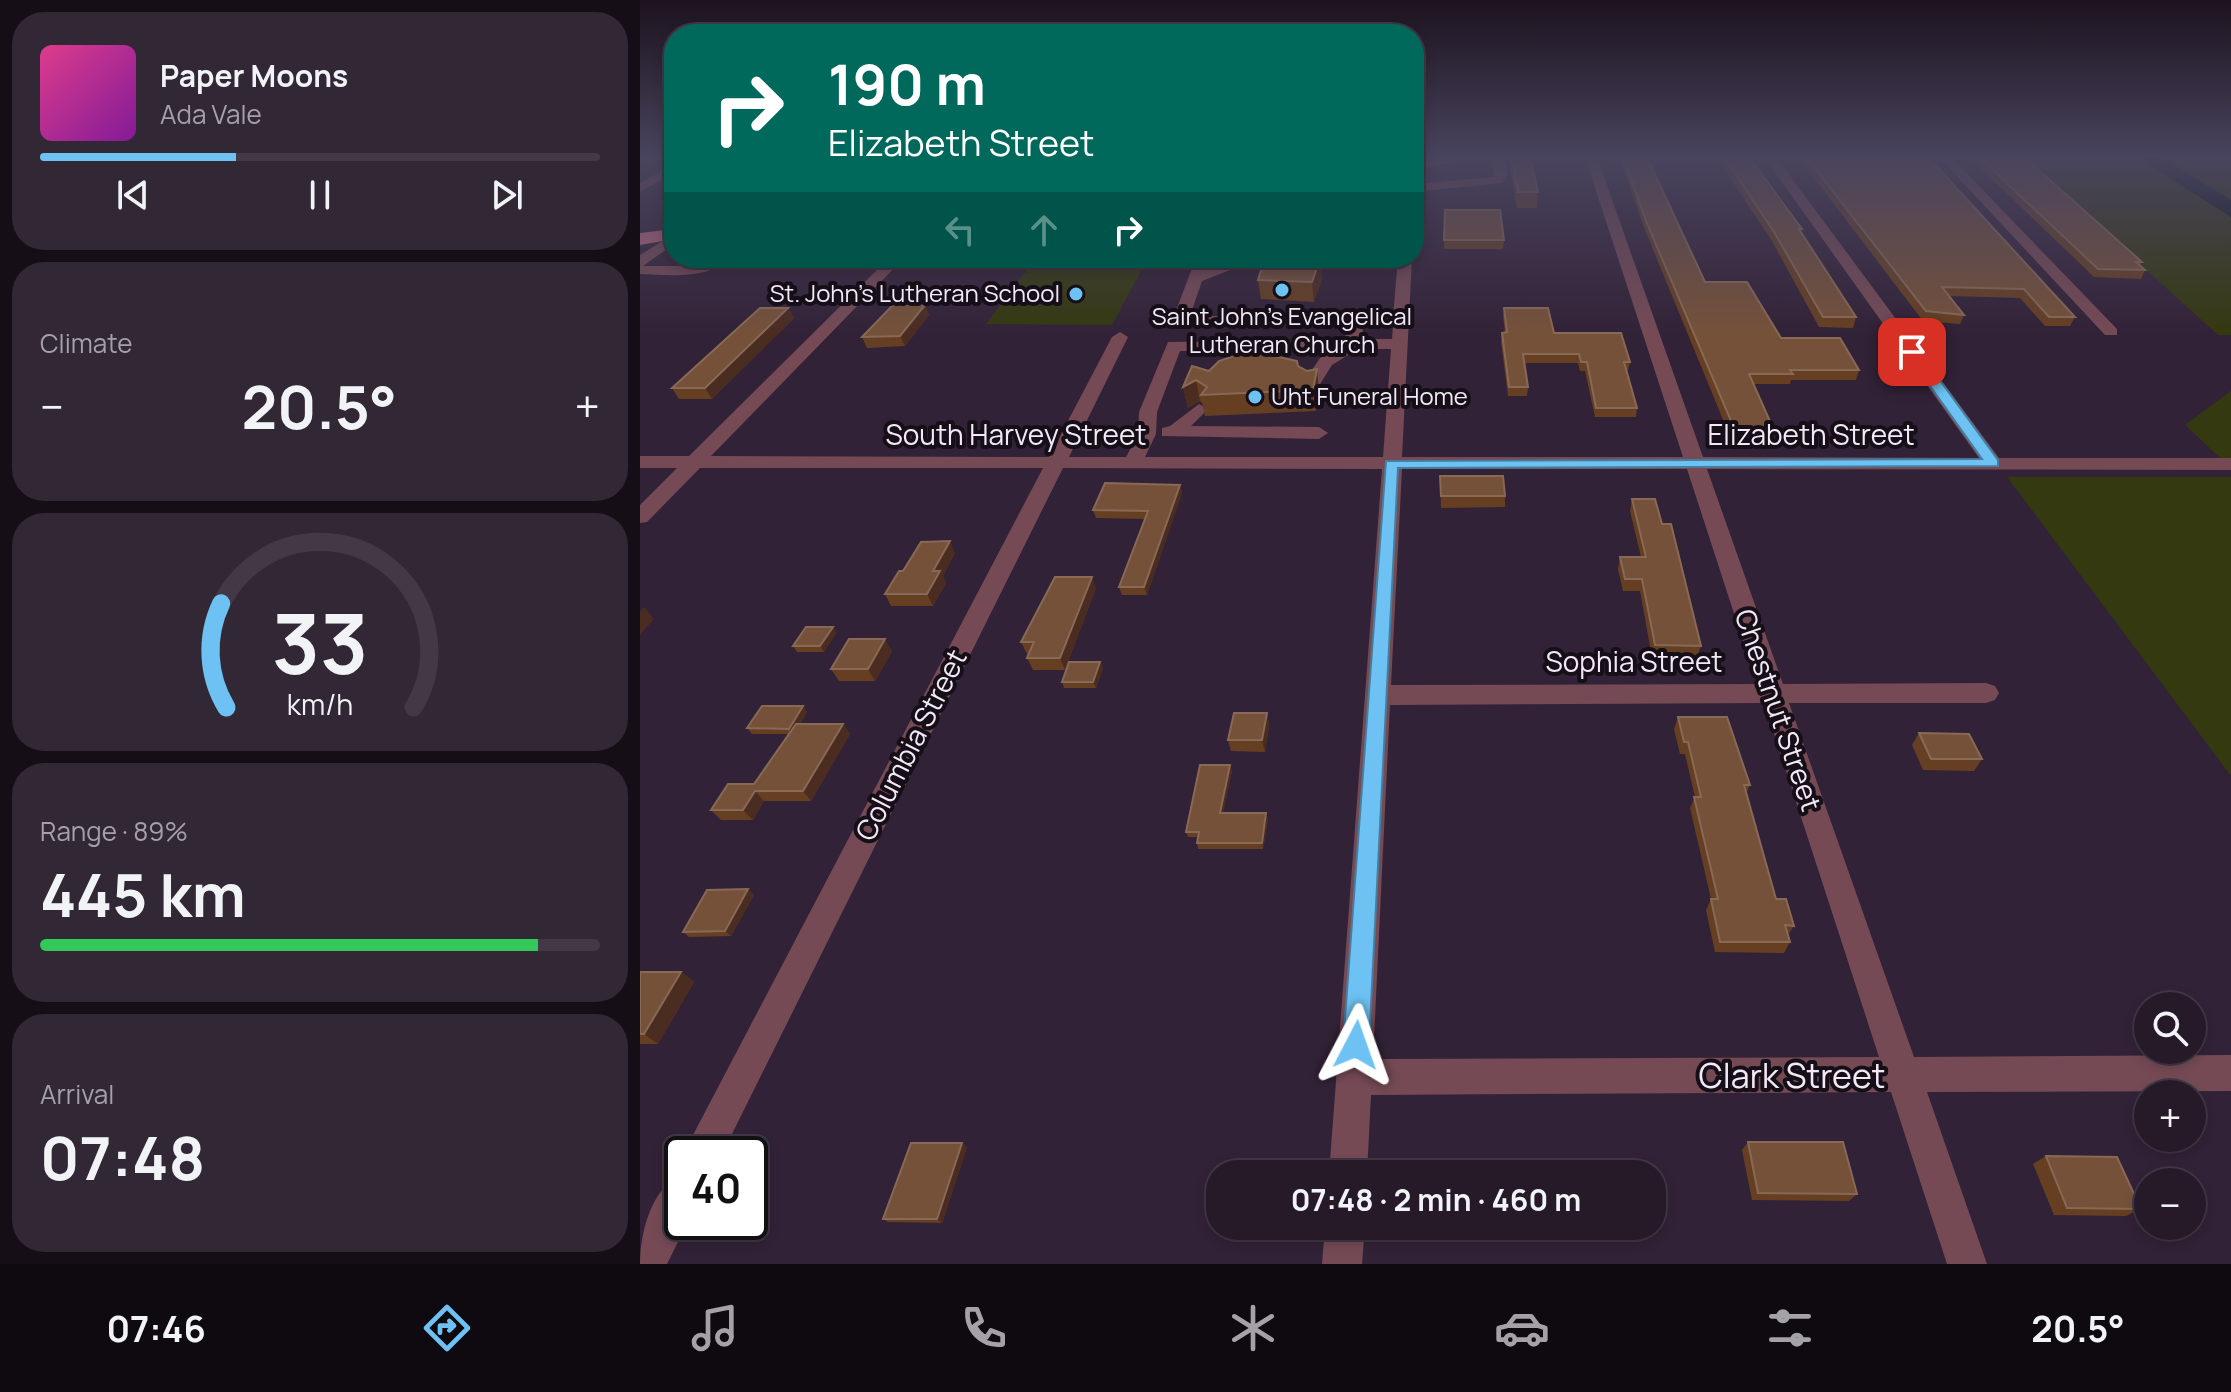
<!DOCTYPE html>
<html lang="en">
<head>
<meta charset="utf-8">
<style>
	:root { --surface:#261a29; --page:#322735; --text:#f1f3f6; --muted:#a4a1a8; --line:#423846; --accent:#6dc2f3 }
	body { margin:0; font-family:Manrope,sans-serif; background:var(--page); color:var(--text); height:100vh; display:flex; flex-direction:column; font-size:30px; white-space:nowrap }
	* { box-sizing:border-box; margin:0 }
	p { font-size:26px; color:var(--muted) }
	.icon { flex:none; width:44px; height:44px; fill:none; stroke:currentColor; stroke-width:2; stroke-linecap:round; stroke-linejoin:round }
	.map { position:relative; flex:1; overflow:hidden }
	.details { display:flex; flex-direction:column; gap:12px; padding:12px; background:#150e17; width:640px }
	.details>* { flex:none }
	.hud { position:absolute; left:24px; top:24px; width:760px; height:244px; border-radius:32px; box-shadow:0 4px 12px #0003,0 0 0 2px var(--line); background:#00695c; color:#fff; overflow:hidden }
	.tools { position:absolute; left:1494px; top:992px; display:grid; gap:16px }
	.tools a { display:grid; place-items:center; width:72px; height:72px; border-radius:50%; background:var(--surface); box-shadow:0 4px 12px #0003,0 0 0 2px var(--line); font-size:40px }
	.speed { position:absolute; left:24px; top:1136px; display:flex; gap:16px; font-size:40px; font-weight:700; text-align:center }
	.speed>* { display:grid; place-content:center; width:104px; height:104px; border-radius:50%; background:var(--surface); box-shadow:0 4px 12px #0003,0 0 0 2px var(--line); line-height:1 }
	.speed .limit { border:4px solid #111; border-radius:12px; background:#fff; color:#111 }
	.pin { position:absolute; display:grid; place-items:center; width:68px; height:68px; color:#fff; margin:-34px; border-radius:16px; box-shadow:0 4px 12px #0006 }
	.me { position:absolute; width:88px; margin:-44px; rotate:4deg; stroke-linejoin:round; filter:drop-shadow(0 0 6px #0008) }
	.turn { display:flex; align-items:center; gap:28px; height:168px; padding:0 32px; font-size:36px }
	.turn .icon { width:104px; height:104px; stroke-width:2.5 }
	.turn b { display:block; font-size:56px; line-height:68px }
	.lanes { display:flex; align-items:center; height:76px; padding:0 32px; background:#0003; justify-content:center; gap:40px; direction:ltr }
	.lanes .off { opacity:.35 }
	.big { font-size:60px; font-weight:700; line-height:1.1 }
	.details .tile { flex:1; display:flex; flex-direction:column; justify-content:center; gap:12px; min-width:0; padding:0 28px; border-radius:32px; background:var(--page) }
	.details .dial { align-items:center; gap:0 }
	.dial svg { height:208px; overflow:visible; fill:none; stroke:var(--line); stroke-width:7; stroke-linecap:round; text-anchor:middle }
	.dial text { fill:var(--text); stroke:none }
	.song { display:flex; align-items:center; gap:24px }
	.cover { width:96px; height:96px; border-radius:12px; background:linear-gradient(135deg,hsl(330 70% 55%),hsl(290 70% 35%)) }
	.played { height:8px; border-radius:4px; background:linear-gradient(90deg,var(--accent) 35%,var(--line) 35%) }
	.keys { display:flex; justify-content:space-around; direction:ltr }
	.heat { display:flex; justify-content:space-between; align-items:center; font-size:44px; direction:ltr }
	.charge { height:12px; border-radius:6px; background:linear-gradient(90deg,#34c759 89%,var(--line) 0) }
	.trip { position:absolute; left:566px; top:1160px; width:460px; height:80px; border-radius:32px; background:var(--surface); box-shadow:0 4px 12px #0003,0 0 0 2px var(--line); font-weight:700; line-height:80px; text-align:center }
	.menu { display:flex; height:128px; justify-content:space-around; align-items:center; background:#0f0a10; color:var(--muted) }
	.menu .icon { width:56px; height:56px }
	.menu .on { color:var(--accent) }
	.menu b { font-size:36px; color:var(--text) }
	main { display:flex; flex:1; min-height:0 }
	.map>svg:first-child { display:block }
	.green { fill:#34390f }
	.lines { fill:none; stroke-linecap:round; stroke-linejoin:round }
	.river { fill:#03161d; fill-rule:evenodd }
	.minor { fill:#754a55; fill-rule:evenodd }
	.major { fill:#bf677f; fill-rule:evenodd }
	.wall { fill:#663f22 }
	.shaded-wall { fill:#4b2c21 }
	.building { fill:#755139; stroke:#886956; stroke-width:2 }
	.route { fill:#6dc2f3; stroke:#477e9e; stroke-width:2 }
	.poi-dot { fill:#6dc2f3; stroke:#160f18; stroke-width:3 }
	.labels { text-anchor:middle; stroke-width:8; stroke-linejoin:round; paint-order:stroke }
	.far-poi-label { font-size:24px; fill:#f2e8f6; stroke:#160f18; text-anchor:end }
	.street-label { font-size:28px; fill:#f2e8f6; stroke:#160f18 }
	.near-street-label { font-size:34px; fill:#f2e8f6; stroke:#160f18 }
</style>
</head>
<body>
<main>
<section class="details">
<div class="tile">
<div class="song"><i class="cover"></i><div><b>Paper Moons</b><p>Ada Vale</p></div></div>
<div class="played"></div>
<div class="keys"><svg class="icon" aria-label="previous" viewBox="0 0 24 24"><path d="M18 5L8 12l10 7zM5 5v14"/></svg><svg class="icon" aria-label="pause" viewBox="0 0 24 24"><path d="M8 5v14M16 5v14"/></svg><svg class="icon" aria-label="next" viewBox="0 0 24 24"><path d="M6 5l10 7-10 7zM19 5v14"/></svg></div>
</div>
<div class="tile"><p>Climate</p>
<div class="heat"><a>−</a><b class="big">20.5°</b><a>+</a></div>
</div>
<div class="tile dial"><svg viewBox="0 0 100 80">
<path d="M14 69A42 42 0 1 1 86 69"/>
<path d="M14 69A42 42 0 0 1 12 29" stroke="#6dc2f3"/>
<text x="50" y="56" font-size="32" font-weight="700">33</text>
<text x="50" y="72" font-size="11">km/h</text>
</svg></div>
<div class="tile"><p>Range · 89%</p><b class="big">445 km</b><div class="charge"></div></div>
<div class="tile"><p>Arrival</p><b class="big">07:48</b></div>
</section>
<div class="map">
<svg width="1591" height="1264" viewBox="0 0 1591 1264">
	<rect width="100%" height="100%" fill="#322237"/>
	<path class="green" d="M1382,157H1591V335H1578Z
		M396,258H508L472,325L346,324Z
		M1591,391V468L1545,425Z
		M1367,477H1591V777V776Z"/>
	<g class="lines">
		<path class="river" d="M1496,157H1521L1591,200V217Z"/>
		<path class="minor" d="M818,157H849L774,169V163Z
			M852,157H864L868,176L862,183L774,192V184L854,177Z
			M945,157H957L1063,457L1339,458L1124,157H1136L1359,458H1591V470L1067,469L1143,684L1346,683L1355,686L1359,693L1355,700L1346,703H1149L1274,1057L1591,1055V1091L1287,1092L1347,1264H1307L1251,1092L731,1095L727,1174H689L742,469L423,468L82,1154H43L403,468H60L7,522L0,523V505L37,468H0V456H49L249,258H264L71,456L409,457L472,337L480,332L488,337L429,457H486L498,434L499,412L528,342L705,340L707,327L534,324L532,321L556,258H570L566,270L600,258H621L562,281L550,316L753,317L758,258H772L762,457H1043ZM723,327H753L752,339H722ZM718,349H751L743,457H505L516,434L517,412L540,351L694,350L680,358L662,385L671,390L677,389L692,365ZM762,469H1047L1117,684L751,685ZM1124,703L1239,1057L733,1059L750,705Z
			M1299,157H1311L1477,329V335H1465Z
			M34,164V173L0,192V183Z
			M34,234V244L3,266H43L73,258H90C68,280 29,275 0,274V255Z
			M115,258H156L119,266L112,262Z
			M559,404L568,409L551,426L679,427L688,433L679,439L522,436V428L530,426Z
			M42,1175V1222H48L27,1264H0C0,1234 11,1187 42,1175Z
			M685,1226H725L722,1264H682Z"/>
		<path class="major" d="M34,229V239L0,245V233Z"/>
	</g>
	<path class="wall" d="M868,157H890L898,192L897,208H877Z
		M979,157H1007L1065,282L1141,338L1219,370L1216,380H1151L1150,384H1114L1133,428L1130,439H1091L1005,230Z
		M1076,157H1109L1162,229L1161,232L1216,317L1213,328L1179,327L1132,241Z
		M1158,157H1288L1435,317L1430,326H1405L1380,298L1309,296L1324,315L1320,324L1283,321Z
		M1329,157H1384L1502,262L1500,266L1505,270L1501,279L1454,277Z
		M805,210L864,240L863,249H804Z
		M682,279L674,302L621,299L618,280Z
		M285,305L289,315L265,346L227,348L222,337Z
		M148,308L154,318L72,399H39L32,388Z
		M864,308L914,333L990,362L988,370H986L997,408L996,417H955L945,371H940L938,363H884L888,387L887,396H868L861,342L862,333L865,332L863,317Z
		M611,341L632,351L637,357L658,366L679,391L676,411L565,416L562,403L560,401L548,408L543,387L569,371L612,350Z
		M800,476L865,496V507L801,508Z
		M540,485L542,493L507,595H482L479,587L505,519L456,518L453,510Z
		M992,499L1022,524L1061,646L1057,657H1012L1000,591H983L978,569L980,557H1001L990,511Z
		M315,553L303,576L306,583L293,606H251L245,594L263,571Z
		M456,588L425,670H393L387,658L389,654H387L381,642Z
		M193,627L196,633L184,652H157L153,646Z
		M252,651L235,681H199L191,669Z
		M460,662L463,668L456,688H424L422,682Z
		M163,706L167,712L160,724H203L210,734L171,801H124L113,820H81L71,810L114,784L148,734H112L107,728Z
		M627,713L629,725L625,752L591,751L588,740Z
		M1038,717L1110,785L1106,794L1136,899L1154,926L1148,935L1150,942L1144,953L1075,952L1066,910L1071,899L1050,808L1055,797L1045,754H1040L1034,729Z
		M1279,733L1342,759L1334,771L1283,770L1272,745Z
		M590,765L592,771L583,813L628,819L623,849H558L557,843L558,837H548L546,832Z
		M108,889L114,895L91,936L49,937L43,932Z
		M0,972H41L54,982L18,1044H0Z
		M1108,1142L1217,1194L1209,1201L1112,1200L1102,1150Z
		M327,1147L302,1223L248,1222L243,1219Z
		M1406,1156L1501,1209L1486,1216L1414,1215L1393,1164Z"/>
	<path class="shaded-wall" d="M680,259L682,279L674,302L672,282Z
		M285,305L289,315L265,346L260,336Z
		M148,308L154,318L72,399L65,388Z
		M677,369L679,391L676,411L673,390Z
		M556,380L560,401L548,408L543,387Z
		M540,485L542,493L507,595L504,587Z
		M310,541L315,553L303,576L306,583L293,606L287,594L293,571Z
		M452,577L456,588L425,670L420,658Z
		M4,607L14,619L0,635V612Z
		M193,627L196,633L184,652L180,646Z
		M245,639L252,651L235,681L228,669Z
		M460,662L463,668L456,688L453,682Z
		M163,706L167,712L153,735L149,729Z
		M627,713L629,725L625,752L622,740Z
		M203,724L210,734L171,801L163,791Z
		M590,765L592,771L582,819L580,813Z
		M115,791L124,801L113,820L103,810Z
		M626,813L628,819L623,849L622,843Z
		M108,889L114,895L91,936L85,931Z
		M41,972L54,982L18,1044L4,1034Z
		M322,1143L327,1147L302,1223L297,1219Z"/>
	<path class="building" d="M871,157H890L898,192H878Z
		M983,157H1007L1065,282H1107L1141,338H1200L1219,370H1150L1153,374H1109L1133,428H1094L1006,221Z
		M1084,157H1109L1162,229H1159L1216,317H1183L1134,232Z
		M1166,157H1288L1435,317H1409L1384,289L1302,287L1324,315L1286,311Z
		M1339,157H1384L1502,262H1496L1505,270L1458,269Z
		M805,210H860L864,240H804Z
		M625,258L680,259L672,282L618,280Z
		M253,305H285L260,336L222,337Z
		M120,308H148L65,388H32Z
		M864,308H908L914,333H981L990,362H984L997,408H956L947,362H941L939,354H883L888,387H869L862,333L867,332Z
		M611,341H631L626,347L636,353L635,356L657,361L658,366L667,371L677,369L673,390L561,395L567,387L556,380L543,387L552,366L569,371L579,361L615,349L617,345Z
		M800,476H863L865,496H801Z
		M465,483L540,485L504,587H479L508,511L453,510Z
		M992,499H1015L1022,524H1031L1061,646L1015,645L1002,579H985L980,557H1006Z
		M310,541L293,571H300L287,594H245L259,571H263L281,542Z
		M415,577H452L420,658H387L394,642H381Z
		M166,627H193L180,646H153Z
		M209,639H245L228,669H191Z
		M429,662H460L453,682H422Z
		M122,706H163L149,729L107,728Z
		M594,713H627L622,740H588Z
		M1038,717H1087L1110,785H1104L1136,899H1146L1154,926L1145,925L1150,942H1080L1071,899H1078L1054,797H1061L1048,742H1044Z
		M156,724H203L163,791H115L103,810H71L88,784H114Z
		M1279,733L1329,734L1342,759H1291Z
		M560,765H590L580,813H626L622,843H557L559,832H546Z
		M108,889L85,931L43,932L67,890Z
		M0,972H41L4,1034H0Z
		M1108,1142H1203L1217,1194L1118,1193Z
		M271,1143H322L297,1219H243Z
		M1406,1156L1477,1157L1501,1209L1427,1208Z"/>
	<linearGradient id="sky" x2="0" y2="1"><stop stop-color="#1c131e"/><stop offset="0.47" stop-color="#49445e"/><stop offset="1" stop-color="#49445e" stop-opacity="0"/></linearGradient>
	<rect width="1591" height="334" fill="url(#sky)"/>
	<path class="route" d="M1268,349H1277L1358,460V466L758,468L729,1045L725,1055L716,1058L706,1055L703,1045L746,461L1342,459L1266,352Z"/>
	<g class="poi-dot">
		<circle cx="642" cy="290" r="8"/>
		<circle cx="436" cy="294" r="8"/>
		<circle cx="615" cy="397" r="8"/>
	</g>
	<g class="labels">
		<g class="far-poi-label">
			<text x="420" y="302">St. John's Lutheran School</text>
			<text x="642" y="325" text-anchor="middle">Saint John's Evangelical<tspan x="642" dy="28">Lutheran Church</tspan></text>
			<text x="631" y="405" text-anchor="start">Uht Funeral Home</text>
		</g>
		<g class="street-label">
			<text x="376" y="445">South Harvey Street</text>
			<text x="1171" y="445">Elizabeth Street</text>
			<text x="994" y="672">Sophia Street</text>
			<text transform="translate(1138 710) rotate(71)" y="10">Chestnut Street</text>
			<text transform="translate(271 745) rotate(-63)" y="10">Columbia Street</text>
		</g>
		<g class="near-street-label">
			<text x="1152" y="1088">Clark Street</text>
		</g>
	</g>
</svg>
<div class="tools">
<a><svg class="icon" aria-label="search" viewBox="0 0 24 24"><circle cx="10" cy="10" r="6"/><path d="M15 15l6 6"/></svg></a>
<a>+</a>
<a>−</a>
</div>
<div class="speed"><div class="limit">40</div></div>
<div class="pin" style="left:1272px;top:352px;background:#d93025"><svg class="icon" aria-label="arrive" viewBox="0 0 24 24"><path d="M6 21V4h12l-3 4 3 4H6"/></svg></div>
<svg class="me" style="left:716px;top:1045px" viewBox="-20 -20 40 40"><path d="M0-17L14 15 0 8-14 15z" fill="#6dc2f3" stroke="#fff" stroke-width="4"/></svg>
<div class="trip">07:48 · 2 min · 460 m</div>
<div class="hud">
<div class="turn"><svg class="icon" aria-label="right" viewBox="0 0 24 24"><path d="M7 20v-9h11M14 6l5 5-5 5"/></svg><div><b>190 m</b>Elizabeth Street</div></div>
<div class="lanes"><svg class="icon off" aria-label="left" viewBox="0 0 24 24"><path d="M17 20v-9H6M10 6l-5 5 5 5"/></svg><svg class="icon off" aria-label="ahead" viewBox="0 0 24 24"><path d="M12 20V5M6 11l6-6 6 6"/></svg><svg class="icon" aria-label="right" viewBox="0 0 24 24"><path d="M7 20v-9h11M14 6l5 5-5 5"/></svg></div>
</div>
</div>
</main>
<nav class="menu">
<b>07:46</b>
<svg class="icon on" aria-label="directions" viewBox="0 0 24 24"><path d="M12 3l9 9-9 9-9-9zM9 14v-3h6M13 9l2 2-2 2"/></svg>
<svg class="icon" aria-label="music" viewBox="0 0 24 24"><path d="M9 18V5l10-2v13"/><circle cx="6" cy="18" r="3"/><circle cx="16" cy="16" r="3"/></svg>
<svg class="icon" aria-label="phone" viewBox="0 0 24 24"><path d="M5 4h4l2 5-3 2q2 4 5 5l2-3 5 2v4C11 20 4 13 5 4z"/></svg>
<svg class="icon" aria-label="climate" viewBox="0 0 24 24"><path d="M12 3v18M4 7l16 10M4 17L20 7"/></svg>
<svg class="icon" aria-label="car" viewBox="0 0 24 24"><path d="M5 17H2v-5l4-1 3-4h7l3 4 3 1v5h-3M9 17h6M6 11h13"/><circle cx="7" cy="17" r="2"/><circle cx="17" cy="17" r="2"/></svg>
<svg class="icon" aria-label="filters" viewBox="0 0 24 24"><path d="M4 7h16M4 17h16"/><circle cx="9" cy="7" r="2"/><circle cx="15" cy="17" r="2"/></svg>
<b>20.5°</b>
</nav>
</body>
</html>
